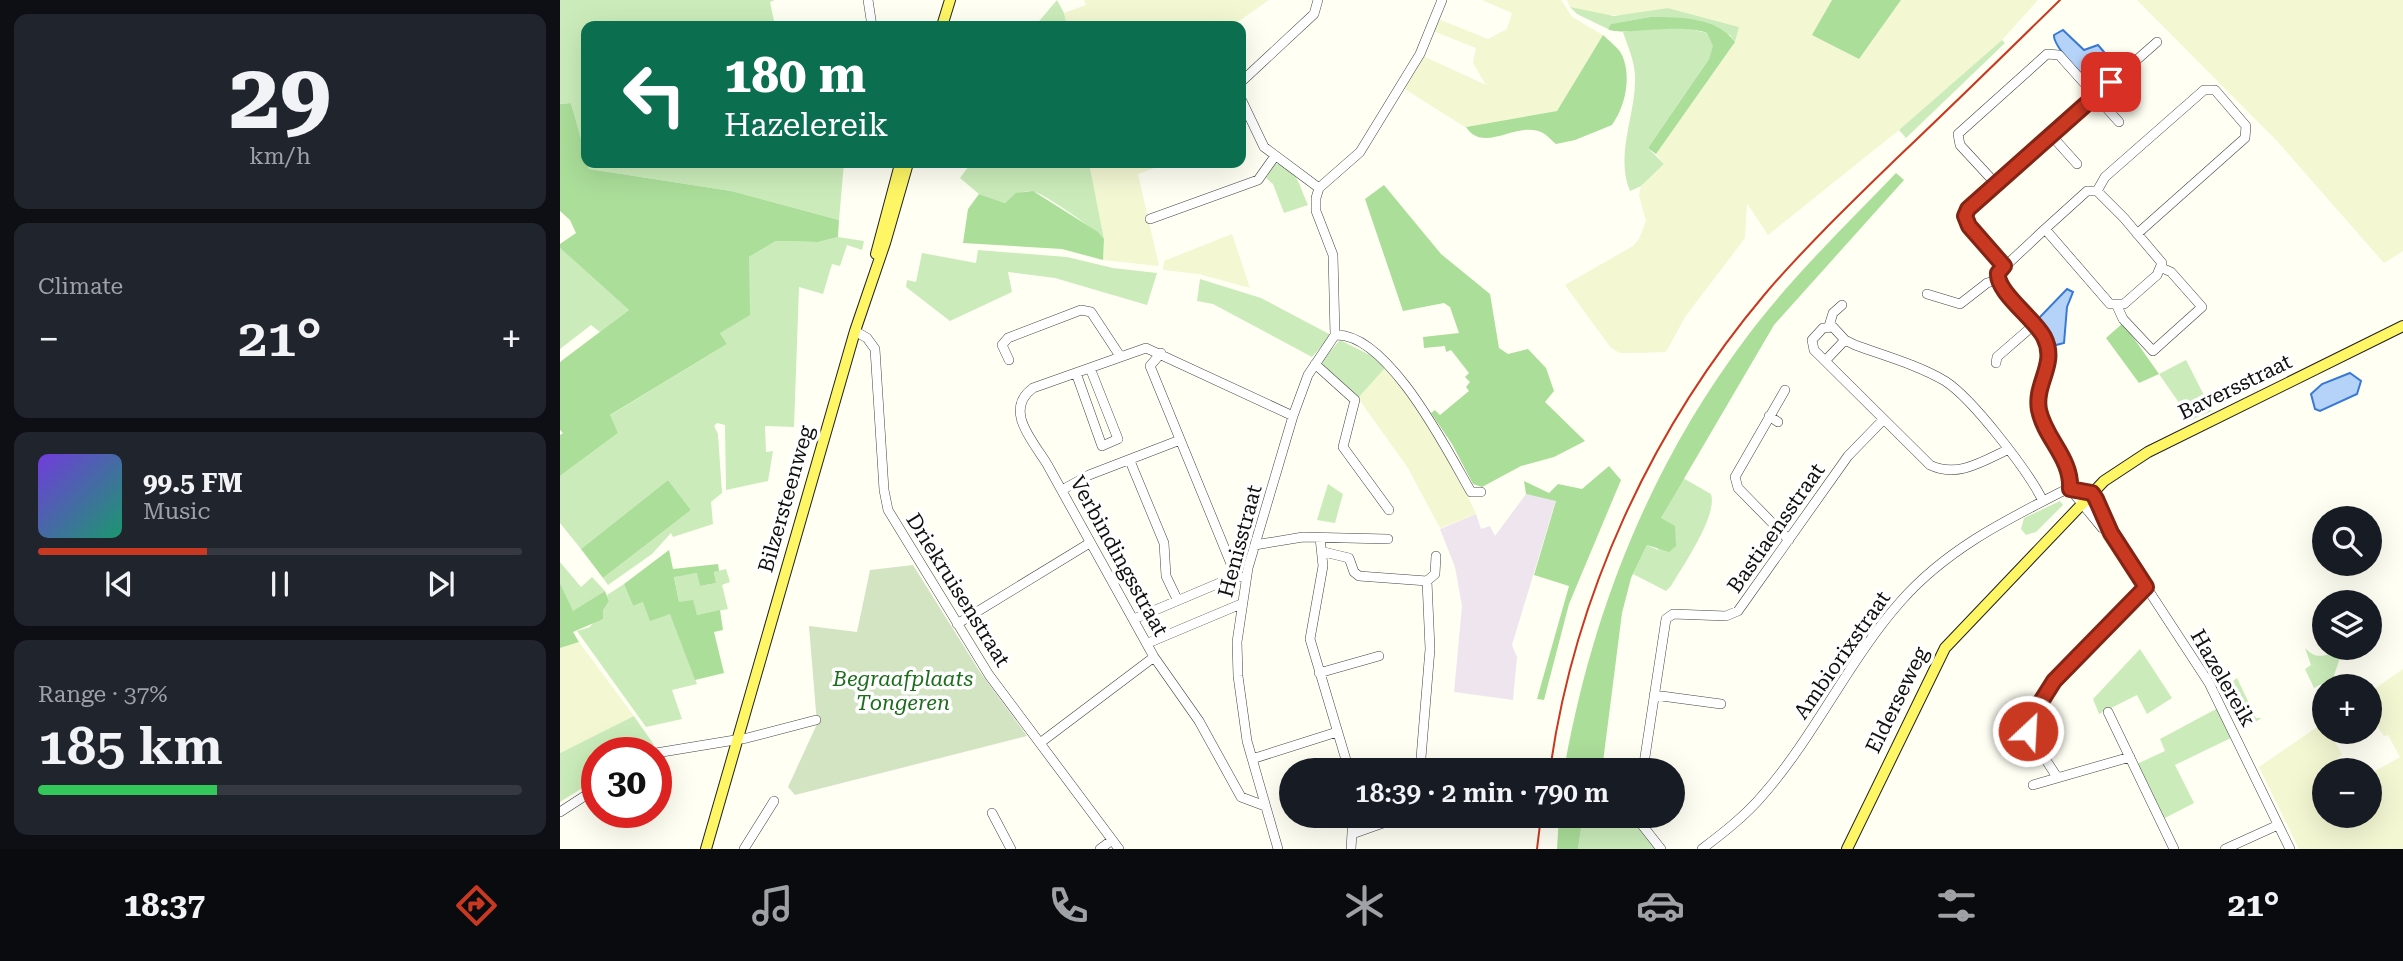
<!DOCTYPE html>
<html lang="en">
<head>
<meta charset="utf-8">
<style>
	:root { --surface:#171b24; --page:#20242c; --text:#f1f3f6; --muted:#9ea1a6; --line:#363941; --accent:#c93820 }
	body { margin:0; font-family:"Roboto Serif",serif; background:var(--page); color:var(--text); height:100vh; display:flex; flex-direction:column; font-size:26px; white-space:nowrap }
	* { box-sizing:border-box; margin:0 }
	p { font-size:23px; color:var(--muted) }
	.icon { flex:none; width:38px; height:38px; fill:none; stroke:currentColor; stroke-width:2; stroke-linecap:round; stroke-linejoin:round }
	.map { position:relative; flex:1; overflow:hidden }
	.panel { display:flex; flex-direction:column; gap:14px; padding:14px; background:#0d0f14; width:560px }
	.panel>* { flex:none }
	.banner { position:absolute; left:21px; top:21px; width:665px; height:147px; border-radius:14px; box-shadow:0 7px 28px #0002; background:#0b6e4f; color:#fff; overflow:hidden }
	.controls { position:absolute; left:1752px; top:506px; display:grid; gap:14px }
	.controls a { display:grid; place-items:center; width:70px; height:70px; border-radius:50%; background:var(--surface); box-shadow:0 7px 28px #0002; font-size:35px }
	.speed { position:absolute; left:21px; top:737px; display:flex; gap:14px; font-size:35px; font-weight:700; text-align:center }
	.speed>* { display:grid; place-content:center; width:91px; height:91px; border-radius:50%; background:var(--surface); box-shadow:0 7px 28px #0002; line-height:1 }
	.speed .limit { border:10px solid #d22; background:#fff; color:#111 }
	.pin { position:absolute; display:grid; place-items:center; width:60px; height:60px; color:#fff; margin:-30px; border-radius:14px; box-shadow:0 4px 10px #0006 }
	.me { position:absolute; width:77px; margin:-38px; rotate:25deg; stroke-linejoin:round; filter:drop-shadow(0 0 5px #0008) }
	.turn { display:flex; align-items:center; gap:24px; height:147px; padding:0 28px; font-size:32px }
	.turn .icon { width:91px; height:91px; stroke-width:2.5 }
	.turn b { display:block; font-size:49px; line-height:60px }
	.big { font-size:52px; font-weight:600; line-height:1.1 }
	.panel .card { flex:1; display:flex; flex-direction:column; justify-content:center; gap:10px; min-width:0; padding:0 24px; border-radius:14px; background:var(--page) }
	.panel .dial { align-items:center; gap:0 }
	.dial b { font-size:91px; line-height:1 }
	.song { display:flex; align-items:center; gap:21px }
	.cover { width:84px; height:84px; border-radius:10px; background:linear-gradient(135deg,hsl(260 70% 55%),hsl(160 70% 35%)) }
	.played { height:7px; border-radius:4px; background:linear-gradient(90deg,var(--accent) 35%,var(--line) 35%) }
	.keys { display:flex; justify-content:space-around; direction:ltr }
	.heat { display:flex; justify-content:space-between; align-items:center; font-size:38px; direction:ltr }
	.charge { height:10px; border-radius:5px; background:linear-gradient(90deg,#34c759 37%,var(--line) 0) }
	.trip { position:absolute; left:719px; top:758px; width:406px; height:70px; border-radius:35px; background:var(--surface); box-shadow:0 7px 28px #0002; font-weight:600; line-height:70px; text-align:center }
	.menu { display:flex; height:112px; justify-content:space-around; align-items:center; background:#090b0e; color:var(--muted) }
	.menu .icon { width:49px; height:49px }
	.menu .current { color:var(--accent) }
	.menu b { font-size:32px; color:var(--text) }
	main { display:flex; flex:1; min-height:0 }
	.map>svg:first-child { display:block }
	.industrial { fill:#efe5ee }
	.farmland { fill:#f3f7d2 }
	.green { fill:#cbecba }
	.forest { fill:#abde99 }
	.cemetery { fill:#d2e4c2 }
	.water { fill:#b5d3f9; stroke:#3879d4; stroke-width:2 }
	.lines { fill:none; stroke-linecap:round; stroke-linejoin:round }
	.minor-casing { stroke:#434343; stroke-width:10 }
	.major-casing { stroke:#212121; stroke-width:12 }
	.minor { stroke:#fff; stroke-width:9 }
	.major { stroke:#fef664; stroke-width:10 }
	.rail { stroke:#c93820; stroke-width:2 }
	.route-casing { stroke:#832415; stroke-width:18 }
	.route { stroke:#c93820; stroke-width:12 }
	.labels { text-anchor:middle; stroke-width:7; stroke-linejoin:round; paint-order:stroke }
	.street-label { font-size:21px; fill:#101010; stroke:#fff }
	.park-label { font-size:21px; font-style:italic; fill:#1d6d1c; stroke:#fff }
</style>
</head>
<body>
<main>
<section class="panel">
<div class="card dial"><b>29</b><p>km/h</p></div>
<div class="card"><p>Climate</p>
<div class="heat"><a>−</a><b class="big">21°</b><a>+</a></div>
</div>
<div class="card">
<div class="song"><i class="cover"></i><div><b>99.5 FM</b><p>Music</p></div></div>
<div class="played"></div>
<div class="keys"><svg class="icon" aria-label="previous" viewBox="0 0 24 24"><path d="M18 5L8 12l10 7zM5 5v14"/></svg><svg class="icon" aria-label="pause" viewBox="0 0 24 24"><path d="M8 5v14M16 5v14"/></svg><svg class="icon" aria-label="next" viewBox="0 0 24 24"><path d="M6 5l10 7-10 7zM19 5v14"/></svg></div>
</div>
<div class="card"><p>Range · 37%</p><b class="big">185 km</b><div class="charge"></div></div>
</section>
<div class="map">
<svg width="1843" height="849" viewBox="0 0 1843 849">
	<rect width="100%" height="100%" fill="#fffff4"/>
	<path class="industrial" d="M966,494L996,500L952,645L957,657L953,700L894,692L902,606L895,567L880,529L916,514L921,529L930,526L935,536Z"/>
	<path class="farmland" d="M524,0H709L672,26H507L504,13L526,5Z
		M922,0H1001L1012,17L1043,35L997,111L905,127L843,88L863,56L926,85L913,63L916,48L873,31L878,19L928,39L947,29L952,13Z
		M1007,0H1272L1253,35L1299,59L1341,0H1478L1442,40L1339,130L1208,235L1187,203L1185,238L1125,317L1106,352L1078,353H1060L1051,348L1005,285L1073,246L1079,239L1086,221L1079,195L1081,186L1104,164L1096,154L1175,42L1179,27L1108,8L1065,15H1040L1010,7Z
		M1577,0H1843V251L1824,263L1718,142Z
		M529,163H608L578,174L599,266L543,260L544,239Z
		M672,234L690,288L639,274L603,270L604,261Z
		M825,368L862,412L885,448L916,514L880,528L848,468L798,398Z
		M19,642L74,716L0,753V648Z
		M1843,669V849H1739L1699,767L1763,723L1764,732H1769L1782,754L1777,759L1786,770H1764V816H1810V774L1840,757L1828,735L1824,736L1810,716V692Z"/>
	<path class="green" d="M0,0H215L210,2L215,26H26V161L11,103L0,104Z
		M497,0L504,13L507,26H475Z
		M1010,7L1054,16L1108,8L1179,27L1175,42L1170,35L1090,17L1052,24L1048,29L1017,14Z
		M1093,27H1121L1147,33L1154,46L1149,59L1088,148L1104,164L1081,186L1070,191C1055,155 1075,117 1075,81C1076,64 1068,47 1063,32Z
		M1442,40L1445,43L1346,138L1339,130Z
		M27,163H284L279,220L171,191L29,169Z
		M411,163H529L544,239C536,230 486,195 475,192C462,189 454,196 445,203L419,194L400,178Z
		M715,164C736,164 740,188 748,205L724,213L713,184L706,178Z
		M278,237L304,241L302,250L287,245L280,266L272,264L263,294L239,287L234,427L205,426L206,452L213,451L208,481L166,490L165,425L157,423L154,426L158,434L162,493L151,502L153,524L113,537L111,533L92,554L48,585L43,578L131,510L108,480L21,549L0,523V476L58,433L49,416L167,344L160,333L189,257L216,241L258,242Z
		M0,248L69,310L40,332L31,325L0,349Z
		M418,250L507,257L553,268L597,273L587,305L495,278L448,272L452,292L390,321L346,287L347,280L356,282L362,253L416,263Z
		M640,279L701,298L771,335L752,357L653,304L637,301Z
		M780,340L810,355L825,368L798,398L759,364Z
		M1626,360L1652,411L1631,420L1599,374Z
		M1123,478L1151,494C1158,515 1123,566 1111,586L1106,591L1073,574L1087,545L1098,550L1101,518Z
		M768,484L783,494L775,523L757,520Z
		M1500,501L1503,505L1476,532L1466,535L1461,529L1464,518Z
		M0,562L21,587L32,577L45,591L13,612L0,583Z
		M166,569L170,582L162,585L168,609L137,615L119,602L114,576L138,573L140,586L156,583L154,572Z
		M64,584L73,606L83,602L110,613L137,684L112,690L122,719L86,727L17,631L30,627L49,601L47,595Z
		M1745,648C1758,662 1767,653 1782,652L1771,684L1769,680L1754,688L1745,669L1751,665Z
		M1580,649L1612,698L1587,714L1577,695L1539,714L1533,699Z
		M1677,678L1696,718H1702L1695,722L1677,719L1665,687Z
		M1658,708L1673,737L1615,765L1634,803L1603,819L1577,764L1605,751L1600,739Z
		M74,716L94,745L79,752H37V779L0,802V753Z
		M1023,816H1073L1097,849H1018Z"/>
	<path class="forest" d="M1272,0H1341L1299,59L1252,35Z
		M1090,17C1119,17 1157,17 1175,42L1096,154L1088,148L1149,59L1153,46L1147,33C1118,22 1061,37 1048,29L1051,24Z
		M1043,35C1049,41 1059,48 1062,55C1072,77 1065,107 1052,125L1015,140L996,144C992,141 988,136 983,133C959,119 924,155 906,127L997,111Z
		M11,103L29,169L171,191L279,220L278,237L258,242L216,241L189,257L190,315L160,333L167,344L50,415L58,433L0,476V435L3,433L0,430V362L69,310L0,248V244L16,233L10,220L0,211V104Z
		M1336,173L1344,180L1214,325L1101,518L1115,526L1116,546L1109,552L1087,545L1071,578L1062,613L1042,770H1004C1032,611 1091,463 1189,334C1233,276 1286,225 1336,173Z
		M824,185L881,254L930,294L939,348L948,354L968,349L986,368L994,391L985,402L1025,441L994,457L961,466L922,487L913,484L892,444L871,413L875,410L880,415L909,391L906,387L910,382L905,377L909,373L891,350L886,352L885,346L864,348L863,337L899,333L890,307L884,303L843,311L805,199Z
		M473,191L538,232L544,239L543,260L502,249L403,243L408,209L419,194L445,203L456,193Z
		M1563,323L1599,374L1579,383L1546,338Z
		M1049,466L1061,480L1009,604L984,700L977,699L1009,586L974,575L996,501L966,494L964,481L989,493L998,484L1022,489Z
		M108,480L131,510L43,578L21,549Z
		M109,550L113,569L158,564L159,571L154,572L156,583L140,586L137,573L114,577L119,602L133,600L137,615L160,610L163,630L154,632L164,673L135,680L110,614L90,621L83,602L73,606L64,584Z
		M0,583L13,611L45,591L49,601L43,610V619L13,632L19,642L0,648Z
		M999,816H1023L1018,849H997Z"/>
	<path class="cemetery" d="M353,565L420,672L467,736L235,795L228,787L257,724L249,626L297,632L310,570Z"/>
	<path class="water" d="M1503,30L1524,50L1538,45L1556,66L1536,86C1525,79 1493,47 1494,35Z
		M1507,289L1513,292L1507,307L1504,343L1496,345L1478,319Z
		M1790,373L1801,381L1797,394L1760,411L1755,409L1751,394L1762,384Z"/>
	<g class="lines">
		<g class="minor-casing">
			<path id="minor" d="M308,0L312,26
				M681,82L754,14L758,0
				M681,99L704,147L759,188
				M1491,135L1517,164
				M1436,184L1400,145L1398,134L1487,54L1499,55L1559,122
				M1537,191L1545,177L1644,90H1655L1686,126L1685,138L1577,234
				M590,219L698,180L715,156
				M1485,229L1527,191H1537L1564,218L1602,263L1597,275L1564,304H1550L1485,229L1438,273C1436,292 1475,319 1484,337C1498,364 1474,383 1479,410C1485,439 1512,458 1510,489
				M1444,266L1405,221L1408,209L1597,42
				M1367,294L1400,304L1427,283L1437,280
				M1557,306L1563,319L1593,351L1642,307L1611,272L1602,268
				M1269,326L1273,313L1282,305
				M295,331L307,338L315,349L324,490L328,510L429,675L559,849
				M775,335C828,332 888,452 911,492H921
				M601,353L590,366L676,576
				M449,360L442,345L448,338L521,310L531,312L560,356
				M1265,361L1285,340
				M1436,363L1437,357L1475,324
				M755,364L795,400L783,447L829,510
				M516,373L542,446L558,439L530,368
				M1225,390L1175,477L1178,488L1229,540
				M1209,416L1218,422
				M1447,450C1422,462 1397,478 1370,465L1254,350L1252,340L1263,328L1273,327L1285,340L1295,345C1325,356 1358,365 1385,381C1413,399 1468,471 1483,501
				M570,461L604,543L606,576L617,599
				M1510,489L1542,528L1551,533
				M502,490L529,475L620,440
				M760,538L763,566L750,639L789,770
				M695,545L743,537L828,539
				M764,552L789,558L794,572L799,576L867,581L870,649L860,770
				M867,581L875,574L876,556
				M574,619L676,576L681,577
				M397,624L528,544
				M588,643L681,604
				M759,673L819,656
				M1094,695L1161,704
				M1548,712L1614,849
				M480,743L594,657
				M96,753L187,738L256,720
				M692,759L777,732
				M1083,770L1106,619L1113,614L1166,616L1178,611L1288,456L1323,420
				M1497,777L1467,731V724L1494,681L1586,587
				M1473,785L1570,757
				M705,806L681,797L639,721L594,657L487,464C473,441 443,410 473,388L586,348L733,416
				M0,812L37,788
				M432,813L451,849
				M1075,816L1101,849
				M792,834L843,816
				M184,849L214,801
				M540,849L552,840
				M718,849L687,741L678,676L677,642L688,568L733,416L748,375L775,335L773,255L756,211V198L759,188L800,152L860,54L882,0
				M791,849L793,816
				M1142,849C1163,833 1185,816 1202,796C1255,736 1288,661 1341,601C1386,550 1444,521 1503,491L1515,488L1532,493L1536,499L1551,533L1649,683L1730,849
				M1665,849L1718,825"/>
		</g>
		<g class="major-casing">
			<path id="major" d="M382,26L390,0
				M316,254L339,168
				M146,849L295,331L325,243L348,163
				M1287,849L1385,648L1544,481L1588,452L1843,326"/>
		</g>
		<use href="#minor" class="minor"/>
		<use href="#major" class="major"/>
		<path class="rail" d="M990,770C1014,597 1092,428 1205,294C1246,246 1292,202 1337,158C1392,106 1446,53 1500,0
			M977,849L981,816"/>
	</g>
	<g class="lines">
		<g class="route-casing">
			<path id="route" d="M1468,731L1467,724L1494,681L1586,587L1551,533L1536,499L1532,493L1510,489C1512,458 1485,439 1479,410C1474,383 1498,364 1484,337C1475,319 1436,292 1438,273L1444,266L1409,226L1405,216L1408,209L1551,82"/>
		</g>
		<use href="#route" class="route"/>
	</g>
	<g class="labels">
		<g class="street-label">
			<text transform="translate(1675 387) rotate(-26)" y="7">Baversstraat</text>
			<text transform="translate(226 499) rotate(-74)" y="7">Bilzersteenweg</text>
			<text transform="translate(1216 528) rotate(-55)" y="7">Bastiaensstraat</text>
			<text transform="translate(680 541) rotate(-75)" y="7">Henisstraat</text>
			<text transform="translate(559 556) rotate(61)" y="7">Verbindingsstraat</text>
			<text transform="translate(398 590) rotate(58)" y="7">Driekruisenstraat</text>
			<text transform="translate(1282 655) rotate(-55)" y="7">Ambiorixstraat</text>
			<text transform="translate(1663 678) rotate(60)" y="7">Hazelereik</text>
			<text transform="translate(1337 700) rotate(-64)" y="7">Elderseweg</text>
		</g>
		<g class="park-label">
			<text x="343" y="686">Begraafplaats<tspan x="343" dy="24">Tongeren</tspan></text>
		</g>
	</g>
</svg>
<div class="controls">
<a><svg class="icon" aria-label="search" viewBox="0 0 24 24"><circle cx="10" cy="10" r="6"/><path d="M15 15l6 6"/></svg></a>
<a><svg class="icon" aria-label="layers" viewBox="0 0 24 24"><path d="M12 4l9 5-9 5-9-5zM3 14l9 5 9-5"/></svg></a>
<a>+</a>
<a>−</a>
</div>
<div class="speed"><div class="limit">30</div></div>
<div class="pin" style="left:1551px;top:82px;background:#d93025"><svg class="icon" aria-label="arrive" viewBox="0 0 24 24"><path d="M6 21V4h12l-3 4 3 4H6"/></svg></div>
<svg class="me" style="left:1468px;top:731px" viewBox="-20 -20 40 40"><circle r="17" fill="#c93820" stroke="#fff" stroke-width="3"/><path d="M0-11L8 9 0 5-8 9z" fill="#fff"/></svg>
<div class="trip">18:39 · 2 min · 790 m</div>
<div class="banner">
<div class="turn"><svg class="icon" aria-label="left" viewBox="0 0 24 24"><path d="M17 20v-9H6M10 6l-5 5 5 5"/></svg><div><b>180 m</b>Hazelereik</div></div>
</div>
</div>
</main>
<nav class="menu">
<b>18:37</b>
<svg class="icon current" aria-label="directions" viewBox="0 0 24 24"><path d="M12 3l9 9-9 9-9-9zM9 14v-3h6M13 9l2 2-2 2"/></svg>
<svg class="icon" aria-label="music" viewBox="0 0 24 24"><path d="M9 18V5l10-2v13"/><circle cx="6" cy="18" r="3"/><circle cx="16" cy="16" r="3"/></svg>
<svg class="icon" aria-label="phone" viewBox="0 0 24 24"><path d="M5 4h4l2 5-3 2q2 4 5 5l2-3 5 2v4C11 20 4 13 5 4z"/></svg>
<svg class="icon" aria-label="climate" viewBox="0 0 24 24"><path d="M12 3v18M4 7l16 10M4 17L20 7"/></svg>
<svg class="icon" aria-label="car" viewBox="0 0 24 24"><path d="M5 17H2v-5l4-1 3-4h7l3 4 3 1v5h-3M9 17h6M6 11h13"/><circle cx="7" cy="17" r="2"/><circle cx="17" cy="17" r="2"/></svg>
<svg class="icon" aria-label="filters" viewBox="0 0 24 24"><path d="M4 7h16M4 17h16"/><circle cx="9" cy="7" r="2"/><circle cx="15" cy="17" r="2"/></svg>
<b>21°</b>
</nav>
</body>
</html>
